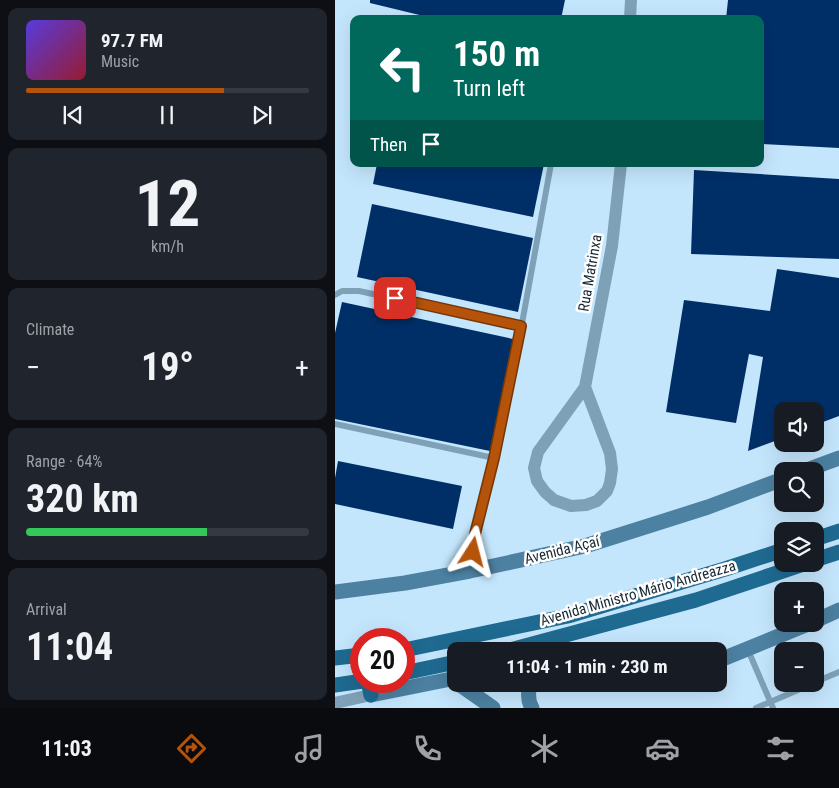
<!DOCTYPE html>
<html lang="en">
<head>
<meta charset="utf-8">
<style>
	:root { --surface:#171b24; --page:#20242c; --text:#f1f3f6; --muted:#9ea1a6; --line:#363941; --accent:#b45309 }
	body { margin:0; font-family:"Roboto Condensed",sans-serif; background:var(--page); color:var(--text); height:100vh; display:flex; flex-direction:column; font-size:19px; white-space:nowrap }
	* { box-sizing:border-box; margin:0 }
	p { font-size:16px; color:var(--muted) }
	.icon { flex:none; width:28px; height:28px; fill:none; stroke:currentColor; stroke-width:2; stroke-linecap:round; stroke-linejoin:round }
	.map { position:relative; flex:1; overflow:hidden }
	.drawer { display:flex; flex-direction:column; gap:8px; padding:8px; background:#0d0f14; width:335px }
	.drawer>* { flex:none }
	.top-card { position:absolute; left:15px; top:15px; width:414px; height:152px; border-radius:10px; box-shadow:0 5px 20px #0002; background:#00695c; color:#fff; overflow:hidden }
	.tools { position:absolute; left:439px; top:402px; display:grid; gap:10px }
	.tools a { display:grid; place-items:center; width:50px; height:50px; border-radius:10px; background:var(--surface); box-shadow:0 5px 20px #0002; font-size:25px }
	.speed { position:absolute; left:15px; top:628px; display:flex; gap:10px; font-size:25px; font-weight:700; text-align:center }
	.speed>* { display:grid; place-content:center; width:65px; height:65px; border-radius:50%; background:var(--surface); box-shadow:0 5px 20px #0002; line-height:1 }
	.speed .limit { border:8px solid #d22; background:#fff; color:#111 }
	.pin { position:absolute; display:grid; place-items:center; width:42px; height:42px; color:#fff; margin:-21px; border-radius:10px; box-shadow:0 2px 8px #0006 }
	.me { position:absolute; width:55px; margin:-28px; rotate:9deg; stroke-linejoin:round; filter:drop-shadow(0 0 4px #0008) }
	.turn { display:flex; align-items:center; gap:18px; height:105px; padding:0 20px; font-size:22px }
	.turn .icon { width:65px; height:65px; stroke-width:2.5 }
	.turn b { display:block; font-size:35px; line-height:42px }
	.then { display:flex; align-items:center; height:48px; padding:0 20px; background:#0003; gap:10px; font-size:19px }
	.big { font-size:38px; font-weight:700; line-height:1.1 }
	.drawer .card { flex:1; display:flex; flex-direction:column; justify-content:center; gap:8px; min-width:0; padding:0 18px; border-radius:10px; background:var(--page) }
	.drawer .dial { align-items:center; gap:0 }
	.dial b { font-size:65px; line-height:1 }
	.song { display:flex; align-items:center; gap:15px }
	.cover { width:60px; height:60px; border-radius:8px; background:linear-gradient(135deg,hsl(250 70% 55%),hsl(350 70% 35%)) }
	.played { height:5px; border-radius:2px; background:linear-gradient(90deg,var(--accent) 70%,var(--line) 70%) }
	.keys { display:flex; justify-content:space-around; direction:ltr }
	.heat { display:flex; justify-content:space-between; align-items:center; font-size:28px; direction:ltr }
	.charge { height:8px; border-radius:4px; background:linear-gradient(90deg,#34c759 64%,var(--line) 0) }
	.trip { position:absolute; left:112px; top:642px; width:280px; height:50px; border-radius:10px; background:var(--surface); box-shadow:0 5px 20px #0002; font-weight:700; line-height:50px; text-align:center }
	.tabs { display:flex; height:80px; justify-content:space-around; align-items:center; background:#090b0e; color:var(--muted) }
	.tabs .icon { width:35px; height:35px }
	.tabs .on { color:var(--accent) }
	.tabs b { font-size:22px; color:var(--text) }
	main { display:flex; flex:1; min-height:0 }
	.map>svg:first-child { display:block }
	.building { fill:#002f68 }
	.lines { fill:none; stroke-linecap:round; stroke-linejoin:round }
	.lane { stroke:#7fa1b7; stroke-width:6 }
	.street { stroke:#7fa1b7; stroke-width:12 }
	.secondary { stroke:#4c81a1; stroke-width:15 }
	.primary { stroke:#1f6a91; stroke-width:15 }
	.route-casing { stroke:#753606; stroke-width:12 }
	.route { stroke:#b45309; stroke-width:9 }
	.labels { text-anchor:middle; stroke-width:5; stroke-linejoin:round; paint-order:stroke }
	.street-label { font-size:15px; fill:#172732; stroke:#fff }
</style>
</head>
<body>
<main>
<section class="drawer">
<div class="card">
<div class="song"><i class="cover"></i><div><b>97.7 FM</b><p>Music</p></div></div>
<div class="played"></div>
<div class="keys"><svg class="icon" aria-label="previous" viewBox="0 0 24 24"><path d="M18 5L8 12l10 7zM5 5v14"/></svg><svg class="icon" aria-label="pause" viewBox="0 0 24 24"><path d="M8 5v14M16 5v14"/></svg><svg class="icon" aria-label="next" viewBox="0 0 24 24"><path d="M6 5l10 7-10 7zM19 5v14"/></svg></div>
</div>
<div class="card dial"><b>12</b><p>km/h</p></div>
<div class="card"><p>Climate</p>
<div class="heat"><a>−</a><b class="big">19°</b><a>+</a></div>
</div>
<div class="card"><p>Range · 64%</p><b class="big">320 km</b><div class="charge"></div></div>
<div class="card"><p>Arrival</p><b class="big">11:04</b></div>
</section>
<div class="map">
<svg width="504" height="708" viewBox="0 0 504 708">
	<rect width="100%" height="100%" fill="#c4e6fd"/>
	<path class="building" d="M35,0H230L226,19H101L35,3Z
		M393,0H504V148L425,144V19H391Z
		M42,164H209L198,217L38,184Z
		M359,170L504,179V259L356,254Z
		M37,204L198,238L183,312L22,277Z
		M442,269L504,278V416L480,425V411H448V438L413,451L428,357L414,354L401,423L331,412L349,300L435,311Z
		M7,302L178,339L155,451L0,419V333Z
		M3,461L127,486L118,529L0,504V478Z"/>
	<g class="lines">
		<path class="lane" d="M0,295L7,291H24L186,326
			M0,424L159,458
			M136,570L140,533L159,458L182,351L216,164
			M413,650L438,708
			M480,682L504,672
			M421,708L477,684"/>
		<path class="street" d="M295,19L296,0
			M250,387L275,453L277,469L275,483L272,491L262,501L251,505L236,506L219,500L210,492L202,481L199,468L203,452L250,387L277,246L286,164
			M0,703L36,695"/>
		<path class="secondary" d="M469,471L504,458
			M0,592L70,583L135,571L250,546L373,507L448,479
			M480,621L504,610
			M384,659L390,658L473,624
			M124,684L158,708
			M195,684C193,692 192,700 197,708
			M36,695L121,678"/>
		<path class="primary" d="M480,539L504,531
			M480,560L504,552
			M69,650L233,616L390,569L448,550
			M171,651L361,600L469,564
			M0,658L26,655
			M69,673L121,662
			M33,681L36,695
			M0,685L28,681"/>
	</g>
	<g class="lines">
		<g class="route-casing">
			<path id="route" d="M60,298L186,326L159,458L140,534L138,552"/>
		</g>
		<use href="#route" class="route"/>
	</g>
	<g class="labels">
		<g class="street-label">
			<text transform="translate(255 273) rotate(-80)" y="5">Rua Matrinxa</text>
			<text transform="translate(227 550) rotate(-14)" y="5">Avenida Açaí</text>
			<text transform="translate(303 593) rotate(-16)" y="5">Avenida Ministro Mário Andreazza</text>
		</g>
	</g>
</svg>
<div class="tools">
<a><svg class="icon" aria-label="sound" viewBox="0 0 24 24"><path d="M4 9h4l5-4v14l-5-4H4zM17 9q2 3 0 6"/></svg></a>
<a><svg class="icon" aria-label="search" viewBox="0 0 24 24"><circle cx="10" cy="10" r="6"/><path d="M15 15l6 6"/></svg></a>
<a><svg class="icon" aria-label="layers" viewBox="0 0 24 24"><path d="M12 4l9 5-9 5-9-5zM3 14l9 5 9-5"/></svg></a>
<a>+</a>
<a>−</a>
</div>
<div class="speed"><div class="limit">20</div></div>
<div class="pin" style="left:60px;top:298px;background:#d93025"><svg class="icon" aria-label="arrive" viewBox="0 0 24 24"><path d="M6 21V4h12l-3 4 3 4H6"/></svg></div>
<svg class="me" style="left:138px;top:552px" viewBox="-20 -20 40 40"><path d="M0-17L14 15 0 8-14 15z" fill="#b45309" stroke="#fff" stroke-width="4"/></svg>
<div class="trip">11:04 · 1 min · 230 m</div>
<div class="top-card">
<div class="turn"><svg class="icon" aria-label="left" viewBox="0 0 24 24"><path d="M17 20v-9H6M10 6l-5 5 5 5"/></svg><div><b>150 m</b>Turn left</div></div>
<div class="then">Then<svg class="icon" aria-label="arrive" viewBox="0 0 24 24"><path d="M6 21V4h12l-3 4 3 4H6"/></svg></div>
</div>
</div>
</main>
<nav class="tabs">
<b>11:03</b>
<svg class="icon on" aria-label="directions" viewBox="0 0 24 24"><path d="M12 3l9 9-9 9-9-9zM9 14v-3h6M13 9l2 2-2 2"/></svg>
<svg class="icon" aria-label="music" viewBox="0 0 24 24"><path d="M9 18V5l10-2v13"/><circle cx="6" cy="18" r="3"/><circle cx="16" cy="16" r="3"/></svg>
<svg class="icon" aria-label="phone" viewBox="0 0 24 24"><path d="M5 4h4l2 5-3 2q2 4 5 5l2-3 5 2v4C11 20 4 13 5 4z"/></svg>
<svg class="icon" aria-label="climate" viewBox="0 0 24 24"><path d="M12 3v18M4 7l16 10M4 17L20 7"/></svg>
<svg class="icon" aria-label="car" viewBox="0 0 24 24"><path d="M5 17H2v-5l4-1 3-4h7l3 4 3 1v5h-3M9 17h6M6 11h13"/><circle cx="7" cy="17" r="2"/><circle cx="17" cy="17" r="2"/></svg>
<svg class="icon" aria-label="filters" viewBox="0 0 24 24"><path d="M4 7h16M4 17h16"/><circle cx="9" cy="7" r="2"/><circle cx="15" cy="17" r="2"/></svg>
</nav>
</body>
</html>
